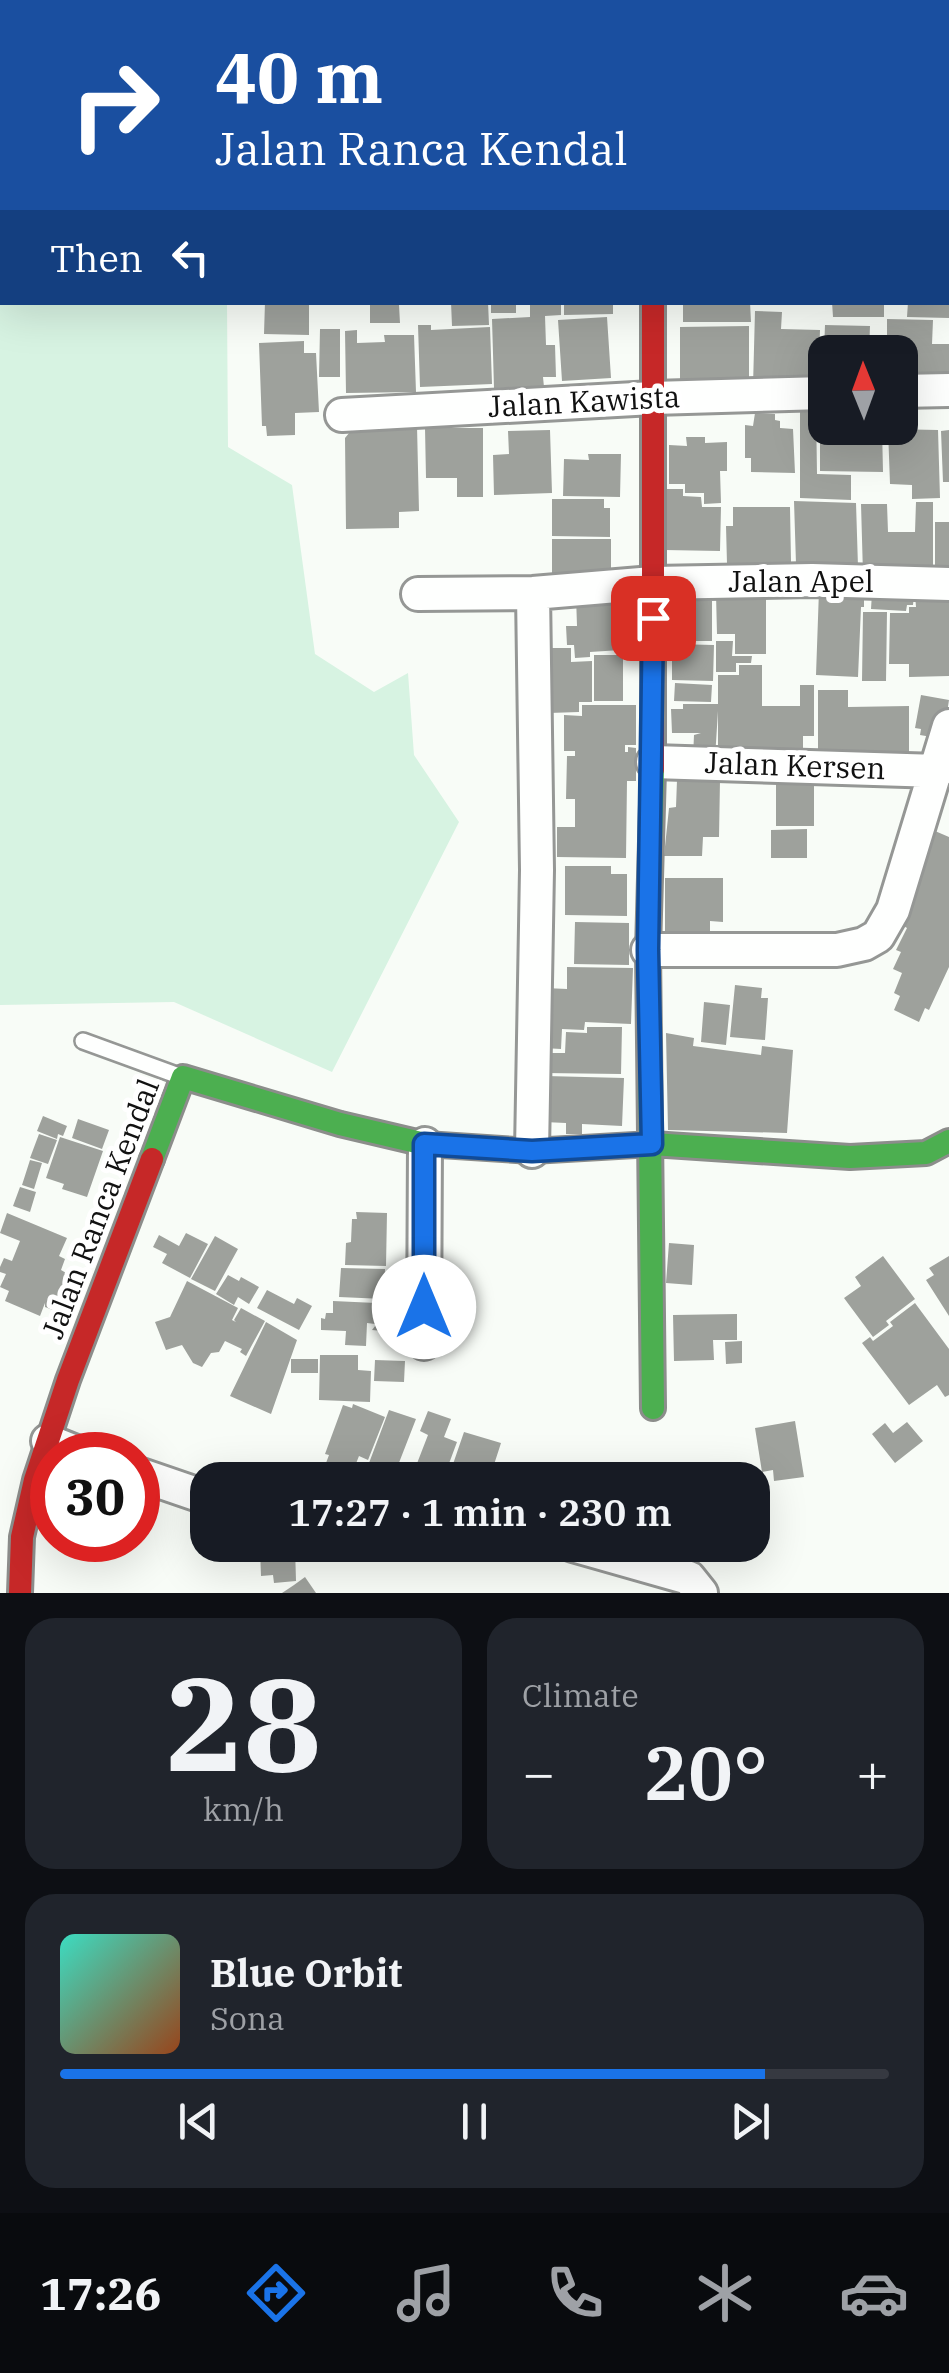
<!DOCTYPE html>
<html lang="en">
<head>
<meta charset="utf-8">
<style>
	:root { --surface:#171b24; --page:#20242c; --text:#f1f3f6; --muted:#9ea1a6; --line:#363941; --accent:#1a73e8 }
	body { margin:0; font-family:"IBM Plex Serif",serif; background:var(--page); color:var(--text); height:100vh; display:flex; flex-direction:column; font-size:38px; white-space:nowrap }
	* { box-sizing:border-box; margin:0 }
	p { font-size:32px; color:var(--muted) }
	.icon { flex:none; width:55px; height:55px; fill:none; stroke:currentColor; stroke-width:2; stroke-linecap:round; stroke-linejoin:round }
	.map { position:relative; height:1593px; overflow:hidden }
	.sheet { display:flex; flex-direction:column; gap:25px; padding:25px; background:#0d0f14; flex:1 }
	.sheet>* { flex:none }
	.hud { position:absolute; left:0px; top:0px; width:950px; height:305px; box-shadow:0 10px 40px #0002; background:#1a4fa0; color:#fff; overflow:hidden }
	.needle { width:65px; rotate:359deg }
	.fabs { position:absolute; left:808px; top:335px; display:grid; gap:20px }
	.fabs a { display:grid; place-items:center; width:110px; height:110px; border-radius:20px; background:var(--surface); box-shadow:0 10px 40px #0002; font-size:50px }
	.speed { position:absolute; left:30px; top:1432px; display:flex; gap:20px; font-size:50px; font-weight:700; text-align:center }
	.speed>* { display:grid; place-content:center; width:130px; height:130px; border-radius:50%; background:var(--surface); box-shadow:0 10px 40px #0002; line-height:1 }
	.speed .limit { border:15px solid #d22; background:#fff; color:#111 }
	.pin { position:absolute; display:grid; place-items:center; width:85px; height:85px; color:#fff; margin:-42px; border-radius:20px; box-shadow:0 5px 15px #0006 }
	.me { position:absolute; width:110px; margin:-55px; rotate:0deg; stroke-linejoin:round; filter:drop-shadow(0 0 8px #0008) }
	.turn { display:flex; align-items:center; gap:35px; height:210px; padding:0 50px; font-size:45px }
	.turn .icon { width:130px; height:130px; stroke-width:2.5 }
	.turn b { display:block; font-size:70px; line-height:85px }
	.then { display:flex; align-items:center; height:95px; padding:0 50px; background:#0003; gap:20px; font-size:38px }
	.big { font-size:75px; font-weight:600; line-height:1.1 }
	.sheet .widget { flex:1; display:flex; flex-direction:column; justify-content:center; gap:15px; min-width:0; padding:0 35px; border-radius:30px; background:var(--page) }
	.sheet .dial { align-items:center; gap:0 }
	.dial b { font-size:130px; line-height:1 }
	.song { display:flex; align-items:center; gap:30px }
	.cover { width:120px; height:120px; border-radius:15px; background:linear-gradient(135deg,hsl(170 70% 55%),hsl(20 70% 35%)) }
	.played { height:10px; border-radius:5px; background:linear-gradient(90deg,var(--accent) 85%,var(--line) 85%) }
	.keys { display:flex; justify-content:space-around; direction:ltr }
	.heat { display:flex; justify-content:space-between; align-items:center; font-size:55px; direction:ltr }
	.sheet .tiles { flex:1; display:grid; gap:25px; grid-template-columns:1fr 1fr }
	.widget:last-child { grid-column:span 2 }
	.trip { position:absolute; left:190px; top:1462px; width:580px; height:100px; border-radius:30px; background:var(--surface); box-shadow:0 10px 40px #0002; font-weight:600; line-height:100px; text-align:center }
	.dock { display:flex; height:160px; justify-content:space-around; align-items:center; background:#090b0e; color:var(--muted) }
	.dock .icon { width:70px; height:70px }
	.dock .selected { color:var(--accent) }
	.dock b { font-size:45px; color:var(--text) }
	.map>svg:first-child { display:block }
	.green { fill:#d7f3e2 }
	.building { fill:#9ea19c }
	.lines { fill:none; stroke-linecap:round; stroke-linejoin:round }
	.lane-casing { stroke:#959795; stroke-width:20 }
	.street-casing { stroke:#959795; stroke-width:38 }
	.fast-casing { stroke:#8c8d8b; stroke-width:28 }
	.jam-casing { stroke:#8c8d8b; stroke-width:28 }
	.lane { stroke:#fefffe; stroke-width:15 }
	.street { stroke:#fefffe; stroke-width:32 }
	.fast { stroke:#4caf50; stroke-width:22 }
	.jam { stroke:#c62828; stroke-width:22 }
	.route-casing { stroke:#114b97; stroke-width:25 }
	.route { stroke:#1a73e8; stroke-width:18 }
	.labels { text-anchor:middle; stroke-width:10; stroke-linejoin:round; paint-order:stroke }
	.street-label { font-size:30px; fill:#111; stroke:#fff }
</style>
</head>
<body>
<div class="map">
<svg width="949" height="1593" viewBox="0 0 949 1593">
	<rect width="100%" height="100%" fill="#f8fcf7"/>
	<path class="green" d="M0,0H225L2,2V302L227,303L228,447L292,485L315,654L374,692L408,673L414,755L459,822L332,1072L174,1002L0,1005Z"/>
	<path class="building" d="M265,302H309V335L264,334Z
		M451,302H488L489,325L452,326Z
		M491,302H516V313H491Z
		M530,302H561V315L545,316L546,345H555L556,377H543L544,387L494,388L492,319L530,317Z
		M564,302H613V314L564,315Z
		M683,302H750L751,322H683Z
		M832,302H884V317H833Z
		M908,302H949V318L907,317Z
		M370,305H399L400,323H370Z
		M755,311L782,312L781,329L820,330L818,388L753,386Z
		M607,317L611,378L562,381L558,320Z
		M887,319L933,320L932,344H949V384H900V352H887Z
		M418,325H431V330L490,327L492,384L420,387Z
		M825,325L870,326L869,352H824Z
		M749,326V383H680V327Z
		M320,329H340V377H319Z
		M357,330V343L385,342L384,335H414L416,392L346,393L345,331Z
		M304,341V353H316L319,412L295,413V435L267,436L266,426H262L259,343Z
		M800,408H816L817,474L851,475V500L800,498Z
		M755,413L775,414V420L780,421V428L793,429L795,473L751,472V458H745V425L753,426Z
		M820,416L825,417V428H882L883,472L820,471Z
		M417,426L419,511L399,512V528L346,529L345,438L354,427Z
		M425,428H483V497H457V478H426Z
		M888,429L938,430L940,498L912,499V485L890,484Z
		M550,430L552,493L494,495L493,455L509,454L508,431Z
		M949,430V482H943L941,431Z
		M686,437H705V443L727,442V471H720L721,503L704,504V493H685V484H669V445L687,446Z
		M588,454H621L620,497L563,496L564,459L589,460Z
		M663,489H683V496L701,497L702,507H721L720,551L665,550Z
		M552,499H604V508H610V537L552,536Z
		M794,501L856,503L858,567L796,564Z
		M916,502H933V577L863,574L861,504H887L888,532H915Z
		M733,507H790L791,562L727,564L726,526H733Z
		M935,522H949V579H935Z
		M552,539H611V575H552Z
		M631,589L632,611H620L621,650L590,652V657L575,658L574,645H567L566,626H577L576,596Z
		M819,590L864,592V607H861L858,677L816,675Z
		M766,593V654H735V634H717L716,594Z
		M872,593L914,595L913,605H907L906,611L871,609Z
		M915,594L949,597V676L909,677V664H889L890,613H909V607H916Z
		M670,601H712V641H684V634H675Z
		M863,612H887L886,681H862Z
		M716,641H733L732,656H752L751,663H736V672H716Z
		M672,644L714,645L713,681L672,680Z
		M549,648H571V662L592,661V702H579V712L549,713Z
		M594,655H623V701H594Z
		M739,665H762V706H800V685H814V736H803V761L718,753V711L715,758H693L694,735L701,733H672L671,709H683V704H718V675H739Z
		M675,683L712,685L711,702L674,701Z
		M818,690H848V707L909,706V755H818Z
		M921,695L949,700L943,739L920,735L921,729L915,728Z
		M582,705H636V745H625V752H628V747L636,748V781H627L626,858L557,857V827H575V799H566L567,756H575V751H564V715L582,716Z
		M776,773H814V826H776Z
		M677,780H720L719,837H703L702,856H664L669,808L676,807Z
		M807,829V858H771V830Z
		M935,831L949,837V967L929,1010L925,1008L919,1022L894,1010L900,996L894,993L902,973L893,969L901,952L896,950L907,928L900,924V909Z
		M565,866H611V874H627V916L565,915Z
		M665,878H723V922L710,921V940H665Z
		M575,922L629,923V965L574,964Z
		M567,967L633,968L631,1024L585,1022L584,1030L562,1029L561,1049L543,1048L545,988L567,989Z
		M735,985L762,988L761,998H768L765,1040L730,1037Z
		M704,1002L730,1005L726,1045L701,1042Z
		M587,1027H622L621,1074L545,1073V1053H565L566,1032L587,1033Z
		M666,1033L694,1038L693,1046L761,1055L762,1046L793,1050L787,1133L668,1130Z
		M546,1076L624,1078L622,1126L582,1124V1134H566V1123L544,1122Z
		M43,1116L67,1126L63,1136L58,1134L57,1139L37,1131Z
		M78,1119L109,1130L102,1149L72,1138Z
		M39,1134L57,1140L48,1164L30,1158Z
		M60,1137L103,1151L87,1197L62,1189L64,1184L46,1178Z
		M30,1160L42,1163L34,1189L22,1185Z
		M20,1187L36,1192L30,1212L13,1206Z
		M356,1212L387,1213L386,1266L345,1265L346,1243L351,1242L352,1219H357Z
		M7,1213L67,1238L59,1256L65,1259L61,1270L80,1281L66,1315L45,1307V1303L40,1316L5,1301L9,1291L0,1287L6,1274L0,1272V1267L4,1258L12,1261L20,1241L0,1233Z
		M186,1233L208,1244L190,1278L162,1263L167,1254L153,1247L159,1235L179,1246Z
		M215,1236L238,1249L215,1291L191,1279Z
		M669,1243L694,1245L692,1285L666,1283Z
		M883,1256L915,1299L886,1321L889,1325L873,1337L844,1298L861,1286L855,1277Z
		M949,1256V1316L926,1280L934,1275L929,1268Z
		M341,1268L385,1269L384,1299L339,1297Z
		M388,1272L409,1273L406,1311L385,1309Z
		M228,1275L239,1281L241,1277L259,1287L249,1304L238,1297L234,1305L216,1294Z
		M187,1281L238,1308L232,1320L236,1322L234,1320L241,1308L265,1321L246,1356L240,1352L242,1349L225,1341L219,1352L211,1353L202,1367L193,1363L182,1345L166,1350L155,1322L170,1317Z
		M267,1290L294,1304L297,1298L312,1306L299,1330L257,1308Z
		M333,1301L376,1303L375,1324L367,1323L366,1346L345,1345L346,1331L321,1330V1318L325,1319L326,1313H333Z
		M915,1303L949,1349V1395L945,1397L937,1385L909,1405L862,1343L870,1337L873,1341L893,1326L890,1322Z
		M386,1312L405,1314L403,1333L372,1330Z
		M737,1314V1340H713L714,1360L674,1361L673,1315Z
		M266,1322L297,1340L271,1414L230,1396Z
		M742,1341V1363L726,1364L725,1342Z
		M320,1355H358V1370L371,1371L370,1402L319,1400Z
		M291,1359H318V1373H291Z
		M375,1360L405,1361L404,1382L374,1381Z
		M353,1404L385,1417L368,1460L359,1456L355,1466L347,1462L344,1470L326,1463L329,1455L325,1454L343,1405L352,1408Z
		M389,1410L416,1419L395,1473L369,1463Z
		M428,1411L451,1419L444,1437L457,1442L444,1477L416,1466L428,1435L420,1431Z
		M795,1421L804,1477L774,1481L773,1470L762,1472L755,1428Z
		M907,1422L923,1441L895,1463L872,1434L885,1423L893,1433Z
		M464,1432L501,1443L489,1480L464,1479L466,1471L452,1467Z
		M543,1468L579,1478L580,1475L586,1477L587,1473L605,1480H540Z
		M295,1547L296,1581L274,1583L273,1575L261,1576L260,1549Z
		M305,1577L316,1593H282L294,1585Z"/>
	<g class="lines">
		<g class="lane-casing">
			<path id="lane" d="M83,1041L179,1076"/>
		</g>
		<g class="street-casing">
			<path id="street" d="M732,0V2
				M948,41H949
				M948,220H949
				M900,391L949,390
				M342,415L653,398L825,393
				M418,594L533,593L653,583L812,580L949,584
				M653,762L938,771
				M648,950H837L864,944L878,936L893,910L949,726
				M532,1151L537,870L533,593
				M424,1343L425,1144
				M48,1441L83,1455
				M138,1474L208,1498
				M573,1545L689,1578L701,1593"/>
		</g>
		<g class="fast-casing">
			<path id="fast" d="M653,769L648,950L653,1408
				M152,1159L183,1077L340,1124L425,1144L532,1151L652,1144L850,1157L926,1153L949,1141"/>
		</g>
		<g class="jam-casing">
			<path id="jam" d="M653,769V302
				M20,1593L22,1537L35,1480L68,1380L152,1159"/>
		</g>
		<use href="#lane" class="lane"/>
		<use href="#street" class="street"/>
		<use href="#fast" class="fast"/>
		<use href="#jam" class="jam"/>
	</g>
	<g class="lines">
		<g class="route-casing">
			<path id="route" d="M424,1307V1144L532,1151L652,1144L648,950L653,618"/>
		</g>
		<use href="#route" class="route"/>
	</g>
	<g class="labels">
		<g class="street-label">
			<text transform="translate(584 402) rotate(-3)" y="10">Jalan Kawista</text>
			<text x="801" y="592">Jalan Apel</text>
			<text transform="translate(795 766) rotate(2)" y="10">Jalan Kersen</text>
			<text transform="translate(101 1209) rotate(-69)" y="10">Jalan Ranca Kendal</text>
		</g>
	</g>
</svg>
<div class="fabs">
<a><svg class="needle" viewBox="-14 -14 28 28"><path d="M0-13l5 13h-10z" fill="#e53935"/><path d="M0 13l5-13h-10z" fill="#9ea1a6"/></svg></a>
</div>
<div class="speed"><div class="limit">30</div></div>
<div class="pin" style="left:653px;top:618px;background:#d93025"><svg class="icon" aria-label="arrive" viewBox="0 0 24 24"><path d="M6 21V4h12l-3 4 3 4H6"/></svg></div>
<svg class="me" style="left:424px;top:1307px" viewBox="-20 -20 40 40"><circle r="19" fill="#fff"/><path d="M0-13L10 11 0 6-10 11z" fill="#1a73e8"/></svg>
<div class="trip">17:27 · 1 min · 230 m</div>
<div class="hud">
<div class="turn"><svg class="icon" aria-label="right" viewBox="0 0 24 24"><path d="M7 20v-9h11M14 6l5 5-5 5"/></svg><div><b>40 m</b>Jalan Ranca Kendal</div></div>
<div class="then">Then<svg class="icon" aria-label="left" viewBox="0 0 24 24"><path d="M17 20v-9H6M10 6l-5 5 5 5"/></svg></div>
</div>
</div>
<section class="sheet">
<div class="tiles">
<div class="widget dial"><b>28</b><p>km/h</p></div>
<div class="widget"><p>Climate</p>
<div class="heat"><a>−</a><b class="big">20°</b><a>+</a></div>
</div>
<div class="widget">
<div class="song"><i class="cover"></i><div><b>Blue Orbit</b><p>Sona</p></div></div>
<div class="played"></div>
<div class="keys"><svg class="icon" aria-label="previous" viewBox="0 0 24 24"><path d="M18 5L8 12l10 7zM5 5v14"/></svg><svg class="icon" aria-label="pause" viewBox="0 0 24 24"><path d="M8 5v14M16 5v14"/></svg><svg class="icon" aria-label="next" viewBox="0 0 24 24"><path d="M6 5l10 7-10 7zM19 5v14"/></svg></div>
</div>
</div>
</section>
<nav class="dock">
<b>17:26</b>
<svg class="icon selected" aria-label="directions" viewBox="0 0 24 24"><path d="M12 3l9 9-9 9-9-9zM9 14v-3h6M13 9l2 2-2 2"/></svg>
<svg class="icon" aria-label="music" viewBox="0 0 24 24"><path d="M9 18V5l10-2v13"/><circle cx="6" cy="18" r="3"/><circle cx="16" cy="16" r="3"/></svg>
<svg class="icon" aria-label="phone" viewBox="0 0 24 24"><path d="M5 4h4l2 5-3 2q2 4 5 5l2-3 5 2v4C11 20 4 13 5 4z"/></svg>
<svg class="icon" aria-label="climate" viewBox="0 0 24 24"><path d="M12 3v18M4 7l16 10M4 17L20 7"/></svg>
<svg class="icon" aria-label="car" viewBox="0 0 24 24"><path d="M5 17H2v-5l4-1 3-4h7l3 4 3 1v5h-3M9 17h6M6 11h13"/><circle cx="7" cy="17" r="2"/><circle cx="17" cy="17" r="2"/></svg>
</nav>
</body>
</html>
